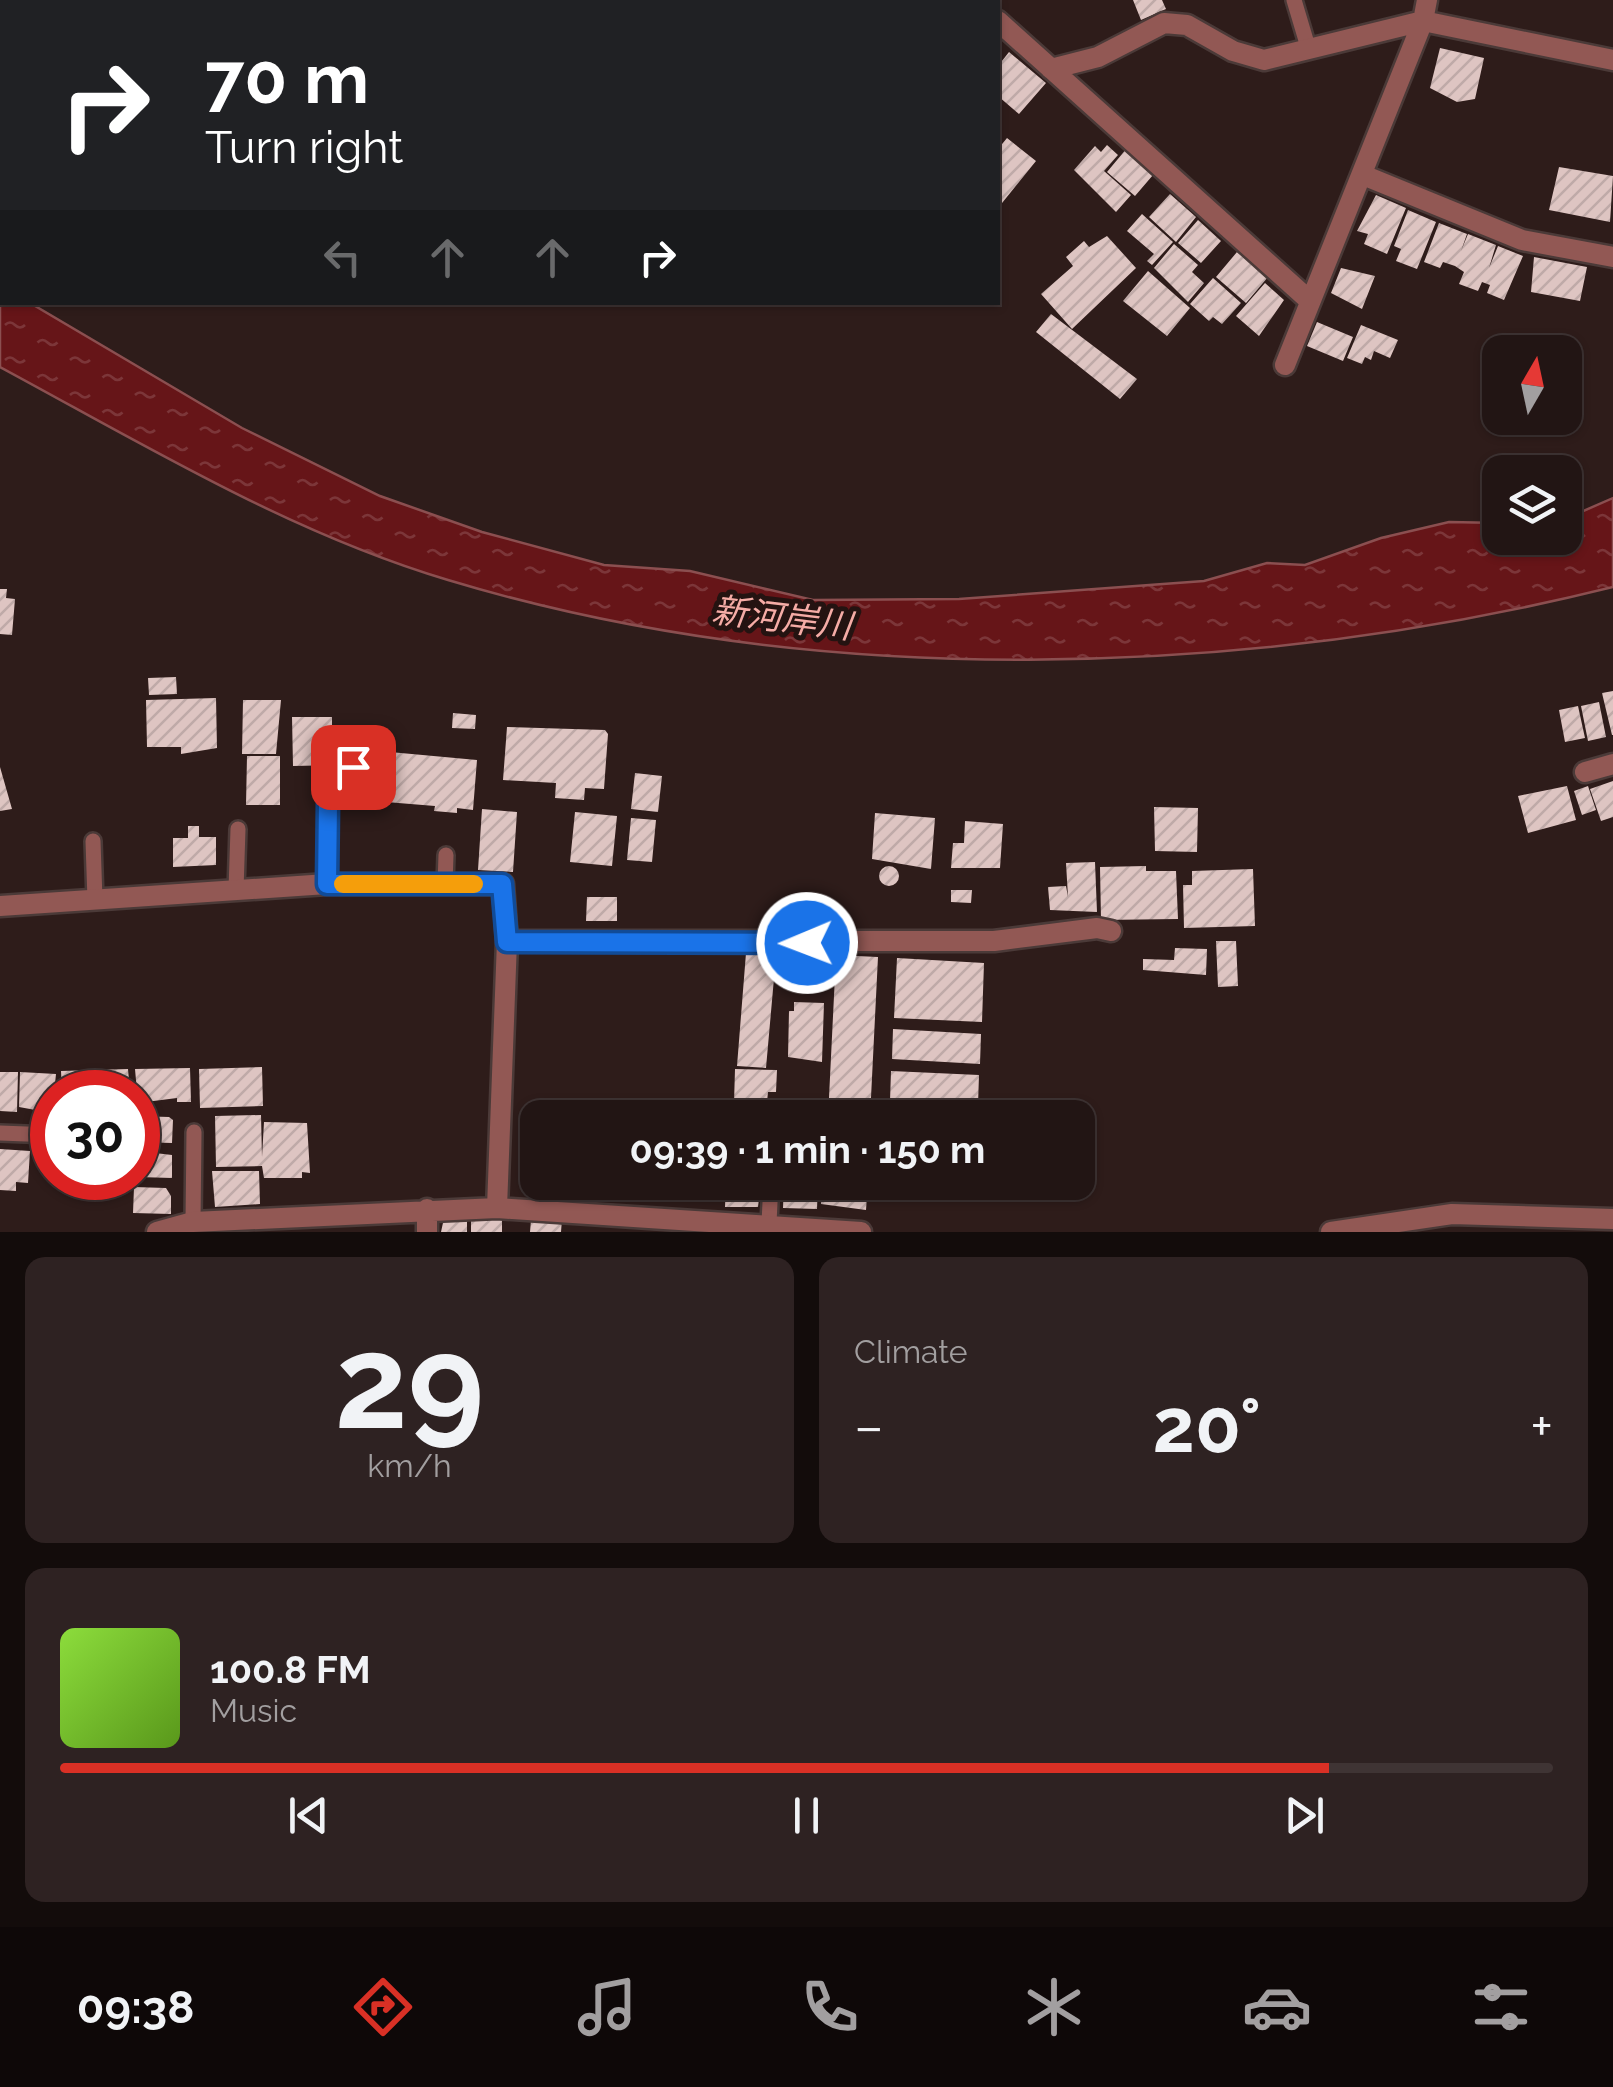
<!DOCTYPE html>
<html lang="en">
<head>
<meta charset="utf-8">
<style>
	:root { --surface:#221514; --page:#2e2222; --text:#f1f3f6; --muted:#a29fa0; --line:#3f3434; --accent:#d93025 }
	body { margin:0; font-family:Raleway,"Noto Sans JP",sans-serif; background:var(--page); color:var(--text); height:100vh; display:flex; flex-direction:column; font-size:38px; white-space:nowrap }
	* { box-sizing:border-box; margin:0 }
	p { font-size:32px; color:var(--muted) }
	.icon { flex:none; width:55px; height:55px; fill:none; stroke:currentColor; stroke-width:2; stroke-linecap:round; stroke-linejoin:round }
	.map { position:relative; height:1232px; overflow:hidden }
	.sheet { display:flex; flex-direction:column; gap:25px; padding:25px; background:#130c0b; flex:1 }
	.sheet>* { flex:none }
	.hud { position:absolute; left:0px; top:0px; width:1000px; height:305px; box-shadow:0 2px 8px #0004,0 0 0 2px var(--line); background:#202124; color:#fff; overflow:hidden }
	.needle { width:65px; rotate:9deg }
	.tools { position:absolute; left:1482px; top:335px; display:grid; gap:20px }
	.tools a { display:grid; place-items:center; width:100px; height:100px; border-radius:20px; background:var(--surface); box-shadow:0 2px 8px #0004,0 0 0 2px var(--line); font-size:50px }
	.speed { position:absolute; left:30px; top:1070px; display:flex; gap:20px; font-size:50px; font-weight:700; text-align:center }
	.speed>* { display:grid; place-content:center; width:130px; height:130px; border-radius:50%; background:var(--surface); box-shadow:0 2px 8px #0004,0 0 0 2px var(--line); line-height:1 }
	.speed .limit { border:15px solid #d22; background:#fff; color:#111 }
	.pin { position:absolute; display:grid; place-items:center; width:85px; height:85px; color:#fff; margin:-42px; border-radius:20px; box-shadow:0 5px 15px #0006 }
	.me { position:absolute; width:110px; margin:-55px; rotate:269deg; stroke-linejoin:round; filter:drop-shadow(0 0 8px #0008) }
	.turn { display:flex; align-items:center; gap:35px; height:210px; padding:0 40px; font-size:45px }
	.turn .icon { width:130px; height:130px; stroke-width:2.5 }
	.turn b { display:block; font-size:70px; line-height:85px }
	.lanes { display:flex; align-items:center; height:95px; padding:0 40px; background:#0003; justify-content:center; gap:50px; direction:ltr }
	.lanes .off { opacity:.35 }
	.big { font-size:75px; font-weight:700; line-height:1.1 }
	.sheet .card { flex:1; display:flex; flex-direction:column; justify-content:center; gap:15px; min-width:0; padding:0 35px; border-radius:20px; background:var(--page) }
	.sheet .dial { align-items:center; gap:0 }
	.dial b { font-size:130px; line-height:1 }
	.song { display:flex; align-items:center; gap:30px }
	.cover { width:120px; height:120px; border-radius:15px; background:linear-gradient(135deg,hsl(90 70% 55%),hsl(90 70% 35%)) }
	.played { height:10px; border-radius:5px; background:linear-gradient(90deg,var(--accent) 85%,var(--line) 85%) }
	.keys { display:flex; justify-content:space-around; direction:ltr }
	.heat { display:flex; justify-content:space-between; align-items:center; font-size:55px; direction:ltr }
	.sheet .tiles { flex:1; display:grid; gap:25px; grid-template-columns:1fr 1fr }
	.card:last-child { grid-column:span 2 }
	.trip { position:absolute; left:520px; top:1100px; width:575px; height:100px; border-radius:20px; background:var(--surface); box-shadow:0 2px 8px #0004,0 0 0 2px var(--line); font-weight:700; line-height:100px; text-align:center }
	.tab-bar { display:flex; height:160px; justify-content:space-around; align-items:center; background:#0e0808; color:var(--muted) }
	.tab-bar .icon { width:70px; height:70px }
	.tab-bar .on { color:var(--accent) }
	.tab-bar b { font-size:45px; color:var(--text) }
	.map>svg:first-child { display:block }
	.water { fill:url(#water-ripples); stroke:#8b4f50; stroke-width:2.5 }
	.building { fill:url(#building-hatch) }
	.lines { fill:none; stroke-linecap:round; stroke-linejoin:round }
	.lane-casing { stroke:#4b3a38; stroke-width:20 }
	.street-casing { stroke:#4b3a38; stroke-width:25 }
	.lane { stroke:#925854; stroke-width:15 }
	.street { stroke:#925854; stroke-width:20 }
	.route-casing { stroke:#114b97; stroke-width:25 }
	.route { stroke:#1a73e8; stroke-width:18 }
	.slow { stroke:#f59e0b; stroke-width:18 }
	.labels { text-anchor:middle; stroke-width:10; stroke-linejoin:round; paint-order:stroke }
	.water-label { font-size:35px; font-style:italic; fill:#f5aca6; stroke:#241311 }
</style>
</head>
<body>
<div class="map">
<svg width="1613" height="1232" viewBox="0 0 1613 1232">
	<defs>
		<pattern id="water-ripples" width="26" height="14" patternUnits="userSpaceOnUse" patternTransform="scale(2.5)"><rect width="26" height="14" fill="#661518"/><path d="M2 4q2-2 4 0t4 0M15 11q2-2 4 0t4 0" fill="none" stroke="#7c3639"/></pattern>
		<pattern id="building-hatch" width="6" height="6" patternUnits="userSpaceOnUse" patternTransform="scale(2.5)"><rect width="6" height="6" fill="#dec5c2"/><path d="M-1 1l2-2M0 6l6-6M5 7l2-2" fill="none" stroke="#bfaaa8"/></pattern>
	</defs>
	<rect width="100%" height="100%" fill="#2e1c1a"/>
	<path class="water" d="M0,284L2,302L30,303L242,428L380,496L482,532L604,565L690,571L813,600L959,599L1204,581L1267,563L1305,565L1381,538L1449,522L1500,523V538H1565V519L1613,498V587C1242,679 816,691 448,580C290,533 145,445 0,367Z"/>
	<path class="building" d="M1133,0H1162L1166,9L1141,20Z
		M1440,48L1484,58L1475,99L1457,102L1430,88Z
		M1009,52L1046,83L1019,114L998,96V66Z
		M1007,138L1036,161L998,208V149Z
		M1107,145L1118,155L1104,171L1131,195L1116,212L1074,170L1095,146L1101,152Z
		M1127,148L1153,175L1135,196L1107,172Z
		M1559,167L1613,176L1610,222L1549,210Z
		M1170,194L1196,217L1176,242L1149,217Z
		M1376,195L1406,208L1387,254L1364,244L1368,234L1357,231Z
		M1408,210L1436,222L1417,269L1396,261L1401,249L1394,246Z
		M1142,214L1173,242L1152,265L1147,261L1154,254L1127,231Z
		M1198,220L1221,241L1201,263L1178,243Z
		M1439,223L1467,234L1461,251L1468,234L1496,245L1489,268L1498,246L1523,256L1504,300L1487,293L1490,285L1482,282L1478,291L1459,284L1464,272L1455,266L1443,262L1440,268L1424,262Z
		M1107,236L1136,268L1072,329L1041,294L1073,266L1066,257L1084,241L1089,247Z
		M1174,244L1198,265L1192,272L1204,283L1188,302L1154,268Z
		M1237,252L1268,277L1246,303L1216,277Z
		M1534,257L1587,267L1580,301L1531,292Z
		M1341,268L1375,276L1362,309L1331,293Z
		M1148,271L1190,308L1167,336L1123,301Z
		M1213,278L1241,303L1222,324L1213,317L1209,321L1190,304Z
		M1265,283L1284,300L1259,336L1236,316Z
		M1051,314L1137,379L1120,399L1036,332Z
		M1317,322L1353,337L1343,361L1307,346Z
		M1361,325L1398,340L1390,358L1374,351L1371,360L1365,357L1362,364L1347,358Z
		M0,589H7L6,598L15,599L12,635L0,634Z
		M176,677L177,694L149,695L148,678Z
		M1613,691V735H1612L1602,693Z
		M216,698L217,748L181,754V747H147L146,700Z
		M243,700H281L276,754H242Z
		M1599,702L1606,737L1588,741L1581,706Z
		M1578,706L1585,738L1565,742L1559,710Z
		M453,713L476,715L475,729L452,728Z
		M292,717H332V733H341V765L293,766Z
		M507,727L605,730L608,734L604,789L585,788L584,800L555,798L556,783L503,780Z
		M390,752L477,760L473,810L457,808V813L434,811L435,806L386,802Z
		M247,756H280V805H246Z
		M0,767L12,809L0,811Z
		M635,773L662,776L658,812L631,809Z
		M1613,781V817L1601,821L1590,789Z
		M1567,786L1576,820L1528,833L1518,796Z
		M1588,786L1596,810L1582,815L1574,791Z
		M1154,807L1198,808L1197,852L1155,851Z
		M482,809L517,812L513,872L478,870Z
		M575,812L617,816L612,866L570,862Z
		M875,813L935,818L931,869L872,859Z
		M631,818L656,820L652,862L627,860Z
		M965,821L1003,824L1000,868H951L953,843H964Z
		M188,826H199V837H216V865L173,867V838H188Z
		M1095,862L1097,912L1050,910L1048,887L1066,886L1068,897L1066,863Z
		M1146,866V871H1176L1178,919L1101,920L1100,867Z
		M879 876a10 10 0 1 1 20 0a10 10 0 1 1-20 0Z
		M1253,869L1255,926L1184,928L1183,885H1192V871Z
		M951,890H972L971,903L951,902Z
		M587,897H617V921H586Z
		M1216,941H1236L1238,986L1218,987Z
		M1175,948L1207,949L1206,975L1143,970V959L1174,960Z
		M746,953L776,956L766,1068L737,1066Z
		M836,955L878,957L870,1118H828Z
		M897,958L984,963L982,1022L894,1018Z
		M794,1002L824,1003L822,1062L788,1057L789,1011H794Z
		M893,1029L981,1034L980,1064L892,1059Z
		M262,1067L263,1106L200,1108L199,1069Z
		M190,1068L191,1102H177V1098L138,1103L135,1069Z
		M128,1069L130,1092H62L61,1071Z
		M735,1069L777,1070L776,1092H768L767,1102L734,1103Z
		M891,1071L979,1075L978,1105L890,1101Z
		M0,1072H18L17,1112L0,1111Z
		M20,1072L56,1074L52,1113L19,1107Z
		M261,1115L262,1157L264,1122L307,1123L310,1173L302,1172V1178H264L262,1166L216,1167L215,1116Z
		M138,1116L169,1117L173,1120L172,1143L138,1142Z
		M0,1149L30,1151L28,1183L16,1182V1191L0,1190Z
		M138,1151L172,1155V1178L138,1177Z
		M212,1171H259L260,1204L215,1207Z
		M726,1182H761L758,1207H725Z
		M784,1182H818L817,1209L783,1208Z
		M822,1182H868L866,1210L821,1204Z
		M134,1187L166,1188L171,1196V1214L133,1213Z
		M467,1217V1232H441L444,1218Z
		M471,1218L502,1220V1232H471Z
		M562,1219L561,1232H530L531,1220Z"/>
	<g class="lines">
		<g class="lane-casing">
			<path id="lane" d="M1294,0L1308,47
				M93,841L95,900
				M327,884L328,803L353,767
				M445,884L446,855
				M236,890L238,829
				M0,1133L52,1135
				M193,1222L194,1132
				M769,1223L771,1182"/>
		</g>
		<g class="street-casing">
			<path id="street" d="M974,0L977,2
				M1427,0L1423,21L1613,60
				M918,2L920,0
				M998,21L1310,301
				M1051,69L1098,57L1164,23L1187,25L1233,51L1264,60L1423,21
				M1363,175L1522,240L1613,257
				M1285,365L1423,21
				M1585,772L1613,764
				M0,906L327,884H503L507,941L497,1208
				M507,941H994L1097,928L1111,931
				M157,1232L193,1222L497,1208L861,1232
				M427,1232V1209
				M1331,1232L1452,1214L1613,1219"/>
		</g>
		<use href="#lane" class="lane"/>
		<use href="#street" class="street"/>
	</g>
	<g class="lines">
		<g class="route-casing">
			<path id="route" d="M353,767L328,803L327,884H502L507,942L807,943"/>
		</g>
		<use href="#route" class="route"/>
		<path class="slow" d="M343,884H474"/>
	</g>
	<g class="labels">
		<g class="water-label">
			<text transform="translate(782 618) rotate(7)" y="12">新河岸川</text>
		</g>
	</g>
</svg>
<div class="tools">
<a><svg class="needle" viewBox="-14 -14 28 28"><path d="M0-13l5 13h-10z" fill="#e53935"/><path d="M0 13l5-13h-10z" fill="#a29fa0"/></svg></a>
<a><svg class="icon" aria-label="layers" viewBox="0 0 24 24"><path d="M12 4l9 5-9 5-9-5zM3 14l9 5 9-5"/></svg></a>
</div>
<div class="speed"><div class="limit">30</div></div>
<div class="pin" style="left:353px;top:767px;background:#d93025"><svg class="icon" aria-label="arrive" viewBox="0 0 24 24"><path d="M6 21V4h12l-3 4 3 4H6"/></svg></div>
<svg class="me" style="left:807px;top:943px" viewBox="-20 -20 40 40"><circle r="17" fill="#1a73e8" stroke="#fff" stroke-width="3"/><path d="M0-11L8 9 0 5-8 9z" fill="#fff"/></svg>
<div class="trip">09:39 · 1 min · 150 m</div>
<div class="hud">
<div class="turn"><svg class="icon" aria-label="right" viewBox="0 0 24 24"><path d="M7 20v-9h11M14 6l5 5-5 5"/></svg><div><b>70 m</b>Turn right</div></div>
<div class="lanes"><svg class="icon off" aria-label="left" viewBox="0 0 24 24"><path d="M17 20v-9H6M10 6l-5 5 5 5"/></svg><svg class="icon off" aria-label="ahead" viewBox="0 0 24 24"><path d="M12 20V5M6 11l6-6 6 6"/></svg><svg class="icon off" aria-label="ahead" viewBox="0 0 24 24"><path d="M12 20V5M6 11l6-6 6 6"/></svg><svg class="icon" aria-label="right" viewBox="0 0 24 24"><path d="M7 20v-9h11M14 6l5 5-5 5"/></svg></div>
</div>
</div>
<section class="sheet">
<div class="tiles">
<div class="card dial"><b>29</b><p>km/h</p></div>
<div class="card"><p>Climate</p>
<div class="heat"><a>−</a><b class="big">20°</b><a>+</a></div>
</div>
<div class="card">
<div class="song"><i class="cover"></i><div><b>100.8 FM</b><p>Music</p></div></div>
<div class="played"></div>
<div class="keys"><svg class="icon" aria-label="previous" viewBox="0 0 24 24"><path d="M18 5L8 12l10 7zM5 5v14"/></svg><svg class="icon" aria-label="pause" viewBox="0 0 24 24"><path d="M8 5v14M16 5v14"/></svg><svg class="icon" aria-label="next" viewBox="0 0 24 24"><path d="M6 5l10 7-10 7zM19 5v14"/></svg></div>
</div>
</div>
</section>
<nav class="tab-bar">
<b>09:38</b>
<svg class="icon on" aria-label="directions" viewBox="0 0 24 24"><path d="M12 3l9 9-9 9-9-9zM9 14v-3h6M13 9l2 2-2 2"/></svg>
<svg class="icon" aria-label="music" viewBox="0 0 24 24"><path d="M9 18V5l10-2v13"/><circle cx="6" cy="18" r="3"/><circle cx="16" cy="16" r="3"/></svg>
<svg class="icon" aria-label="phone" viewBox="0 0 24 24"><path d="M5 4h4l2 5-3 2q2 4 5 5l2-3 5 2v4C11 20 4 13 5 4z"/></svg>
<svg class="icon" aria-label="climate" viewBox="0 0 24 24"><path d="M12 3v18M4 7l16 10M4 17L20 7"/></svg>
<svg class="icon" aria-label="car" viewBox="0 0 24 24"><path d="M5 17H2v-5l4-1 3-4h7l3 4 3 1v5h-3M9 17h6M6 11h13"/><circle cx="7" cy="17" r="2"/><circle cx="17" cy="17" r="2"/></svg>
<svg class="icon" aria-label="filters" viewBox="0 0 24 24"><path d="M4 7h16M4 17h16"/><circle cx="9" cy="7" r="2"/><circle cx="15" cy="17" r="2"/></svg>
</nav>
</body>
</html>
